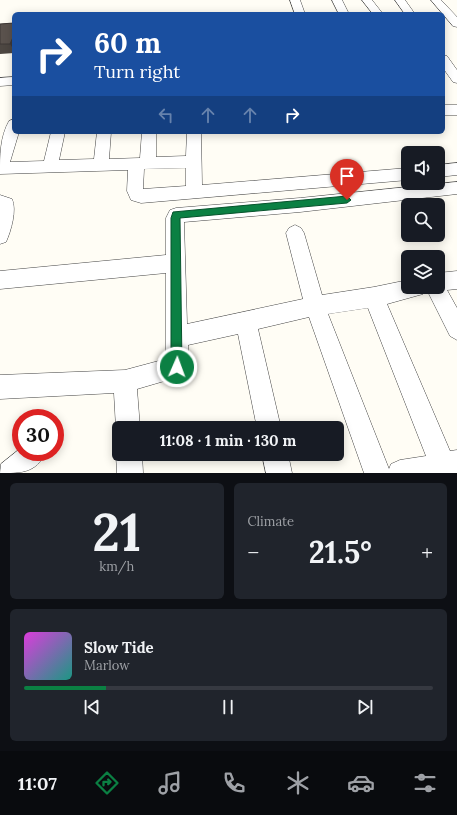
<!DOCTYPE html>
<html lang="en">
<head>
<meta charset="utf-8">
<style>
	:root { --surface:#171b24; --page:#20242c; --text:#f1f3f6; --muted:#9ea1a6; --line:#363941; --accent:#0b8043 }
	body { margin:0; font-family:Lora,serif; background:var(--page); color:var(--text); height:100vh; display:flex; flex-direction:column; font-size:15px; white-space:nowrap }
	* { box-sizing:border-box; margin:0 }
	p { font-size:13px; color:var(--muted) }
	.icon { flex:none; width:22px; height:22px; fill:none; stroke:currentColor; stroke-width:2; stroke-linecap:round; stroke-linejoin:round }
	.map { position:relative; height:473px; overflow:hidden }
	.drawer { display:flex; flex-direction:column; gap:10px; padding:10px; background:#0d0f14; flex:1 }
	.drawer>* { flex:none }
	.hud { position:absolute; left:12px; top:12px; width:433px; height:122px; border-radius:6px; box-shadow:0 2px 10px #0003; background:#1a4fa0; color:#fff; overflow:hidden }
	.tools { position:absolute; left:401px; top:146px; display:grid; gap:8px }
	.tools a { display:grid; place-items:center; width:44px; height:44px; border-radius:6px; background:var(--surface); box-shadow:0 2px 10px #0003; font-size:20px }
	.speed { position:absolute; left:12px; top:409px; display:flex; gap:8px; font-size:20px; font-weight:700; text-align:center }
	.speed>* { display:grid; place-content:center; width:52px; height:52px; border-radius:50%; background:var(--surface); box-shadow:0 2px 10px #0003; line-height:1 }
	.speed .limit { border:6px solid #d22; background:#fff; color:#111 }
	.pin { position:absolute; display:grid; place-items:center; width:34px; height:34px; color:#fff; margin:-41px -17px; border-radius:50% 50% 50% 0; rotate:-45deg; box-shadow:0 0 4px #0007 }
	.pin .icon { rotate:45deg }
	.me { position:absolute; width:44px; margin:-22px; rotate:2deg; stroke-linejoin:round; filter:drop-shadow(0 0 3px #0008) }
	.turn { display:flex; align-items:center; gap:14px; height:84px; padding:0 16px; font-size:18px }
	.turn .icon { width:52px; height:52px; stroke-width:2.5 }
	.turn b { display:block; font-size:28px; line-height:34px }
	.lanes { display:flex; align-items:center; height:38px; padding:0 16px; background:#0003; justify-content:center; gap:20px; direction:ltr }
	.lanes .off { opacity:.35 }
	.big { font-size:30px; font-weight:800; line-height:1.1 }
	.drawer .tile { flex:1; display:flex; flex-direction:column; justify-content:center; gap:6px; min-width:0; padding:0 14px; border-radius:6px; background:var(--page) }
	.drawer .dial { align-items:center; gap:0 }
	.dial b { font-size:52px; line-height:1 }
	.song { display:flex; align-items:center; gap:12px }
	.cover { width:48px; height:48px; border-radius:6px; background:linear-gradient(135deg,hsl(300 70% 55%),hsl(170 70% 35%)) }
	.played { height:4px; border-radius:2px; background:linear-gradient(90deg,var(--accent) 20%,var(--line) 20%) }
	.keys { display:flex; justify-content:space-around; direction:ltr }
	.heat { display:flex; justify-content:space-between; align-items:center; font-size:22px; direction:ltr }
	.drawer .tiles { flex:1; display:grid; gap:10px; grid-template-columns:1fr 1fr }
	.tile:last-child { grid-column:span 2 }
	.trip { position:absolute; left:112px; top:421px; width:232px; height:40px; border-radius:6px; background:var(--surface); box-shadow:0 2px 10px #0003; font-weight:800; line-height:40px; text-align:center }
	.tab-bar { display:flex; height:64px; justify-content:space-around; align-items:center; background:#090b0e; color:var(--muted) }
	.tab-bar .icon { width:28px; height:28px }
	.tab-bar .on { color:var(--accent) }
	.tab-bar b { font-size:18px; color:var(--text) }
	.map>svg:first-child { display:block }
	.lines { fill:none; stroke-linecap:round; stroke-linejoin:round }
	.street-casing { stroke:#444; stroke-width:1 }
	.street { fill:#fff; fill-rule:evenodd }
	.wall { fill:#4d4742 }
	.shaded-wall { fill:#3f3936 }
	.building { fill:#5a524d; stroke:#3f3936 }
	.route { fill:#0b8043; stroke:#07532c }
</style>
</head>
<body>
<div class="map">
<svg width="457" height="473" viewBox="0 0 457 473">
	<rect width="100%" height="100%" fill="#fffdf5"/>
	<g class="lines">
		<g class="street-casing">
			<path id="street" d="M290,0H300L305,14H295Z
				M332,0H342L349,14H339Z
				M362,0H372L383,14H373Z
				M395,0H405L415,14H405Z
				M431,0H441L457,17V27L453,26Z
				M443,55L447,56L457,70V83L453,82L443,68Z
				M14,77V85L0,86V78Z
				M443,105H457V115H443Z
				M14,119V132H19L10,162L44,161L51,132H65L59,160L94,159L97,132H111L109,159L140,158L142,132H156V157L186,156L187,132H201L202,185L408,168V180L141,203L131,200L127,191L128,170L0,174C0,155 0,137 9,121ZM186,168V186L143,189L144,169Z
				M457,163V175L438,177V165Z
				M457,182V194L300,212L184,222L187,324L303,299L286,233L289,228L295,225L301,228L304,233L322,295L374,287L408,280V287H438V273L457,271V289L447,290L457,308V340L450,336L426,288L423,294L387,304L450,451L457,450V473H364L309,317L258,329L281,428H257L238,334L188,345V367L185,375L137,389L140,428H119V436L116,428L114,393L0,399V375L125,370L166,359V273L0,289V271L166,255V218L170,210L176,208L300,198ZM368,308L426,456L400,460L391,464L389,469L328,314Z
				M0,195L12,199C17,210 11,231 6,242L0,244Z
				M21,448V452H41L43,457C34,473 20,473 0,473L1,464Z
				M119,448V454H142L143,473H117L116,454Z
				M262,454H288L292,473H266Z"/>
		</g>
		<use href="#street" class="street"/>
	</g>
	<path class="wall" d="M14,23V53L0,54V24Z
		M333,132H356L334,133Z"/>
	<path class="shaded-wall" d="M14,35V50L10,44Z"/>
	<path class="building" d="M14,23V35L10,44H0V24Z"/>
	<path class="route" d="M347,196L351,200L347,203L180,218L182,367L181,371L177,373L173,371L171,367V218L173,212Z"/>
</svg>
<div class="tools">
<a><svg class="icon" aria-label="sound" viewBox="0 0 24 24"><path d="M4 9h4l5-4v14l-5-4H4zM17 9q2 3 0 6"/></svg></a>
<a><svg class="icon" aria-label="search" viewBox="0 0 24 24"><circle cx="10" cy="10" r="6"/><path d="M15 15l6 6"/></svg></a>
<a><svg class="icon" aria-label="layers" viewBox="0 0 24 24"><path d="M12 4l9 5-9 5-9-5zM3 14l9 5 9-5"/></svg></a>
</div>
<div class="speed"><div class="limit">30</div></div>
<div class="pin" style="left:347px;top:200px;background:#d93025"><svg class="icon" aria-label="arrive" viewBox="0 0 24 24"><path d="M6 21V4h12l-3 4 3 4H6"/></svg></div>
<svg class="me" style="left:177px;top:367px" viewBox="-20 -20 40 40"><circle r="17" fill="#0b8043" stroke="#fff" stroke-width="3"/><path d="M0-11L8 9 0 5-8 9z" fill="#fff"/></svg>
<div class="trip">11:08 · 1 min · 130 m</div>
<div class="hud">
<div class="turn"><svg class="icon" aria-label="right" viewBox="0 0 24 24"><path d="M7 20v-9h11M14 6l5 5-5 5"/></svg><div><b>60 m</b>Turn right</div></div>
<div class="lanes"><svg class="icon off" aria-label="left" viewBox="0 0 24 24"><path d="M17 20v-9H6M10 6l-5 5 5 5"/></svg><svg class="icon off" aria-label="ahead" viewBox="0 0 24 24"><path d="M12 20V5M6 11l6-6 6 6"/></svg><svg class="icon off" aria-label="ahead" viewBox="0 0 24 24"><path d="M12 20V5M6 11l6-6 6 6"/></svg><svg class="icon" aria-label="right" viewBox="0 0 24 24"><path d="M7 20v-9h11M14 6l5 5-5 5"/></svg></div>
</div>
</div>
<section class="drawer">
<div class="tiles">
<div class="tile dial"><b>21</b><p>km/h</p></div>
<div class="tile"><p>Climate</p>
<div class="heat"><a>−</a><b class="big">21.5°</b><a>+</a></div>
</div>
<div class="tile">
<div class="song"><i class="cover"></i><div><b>Slow Tide</b><p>Marlow</p></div></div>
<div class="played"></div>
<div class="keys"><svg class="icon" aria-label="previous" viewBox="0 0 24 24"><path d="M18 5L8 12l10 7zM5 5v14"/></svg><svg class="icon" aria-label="pause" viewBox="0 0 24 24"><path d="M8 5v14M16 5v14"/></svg><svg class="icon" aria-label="next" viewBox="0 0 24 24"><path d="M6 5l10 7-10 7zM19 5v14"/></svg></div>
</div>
</div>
</section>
<nav class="tab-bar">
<b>11:07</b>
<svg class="icon on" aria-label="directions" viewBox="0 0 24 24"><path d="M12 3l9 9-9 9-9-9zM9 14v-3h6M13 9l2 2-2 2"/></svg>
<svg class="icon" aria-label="music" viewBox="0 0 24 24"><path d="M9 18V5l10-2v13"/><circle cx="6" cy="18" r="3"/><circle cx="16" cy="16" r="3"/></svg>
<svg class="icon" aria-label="phone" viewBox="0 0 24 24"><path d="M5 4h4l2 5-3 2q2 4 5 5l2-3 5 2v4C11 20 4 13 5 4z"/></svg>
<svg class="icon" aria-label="climate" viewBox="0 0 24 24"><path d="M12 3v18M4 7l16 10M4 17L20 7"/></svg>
<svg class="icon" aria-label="car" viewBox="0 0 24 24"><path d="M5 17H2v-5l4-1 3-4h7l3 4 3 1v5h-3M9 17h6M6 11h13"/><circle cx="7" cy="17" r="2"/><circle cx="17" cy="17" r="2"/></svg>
<svg class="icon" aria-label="filters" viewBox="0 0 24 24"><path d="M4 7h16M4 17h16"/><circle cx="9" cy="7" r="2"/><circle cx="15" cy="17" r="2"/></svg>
</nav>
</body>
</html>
